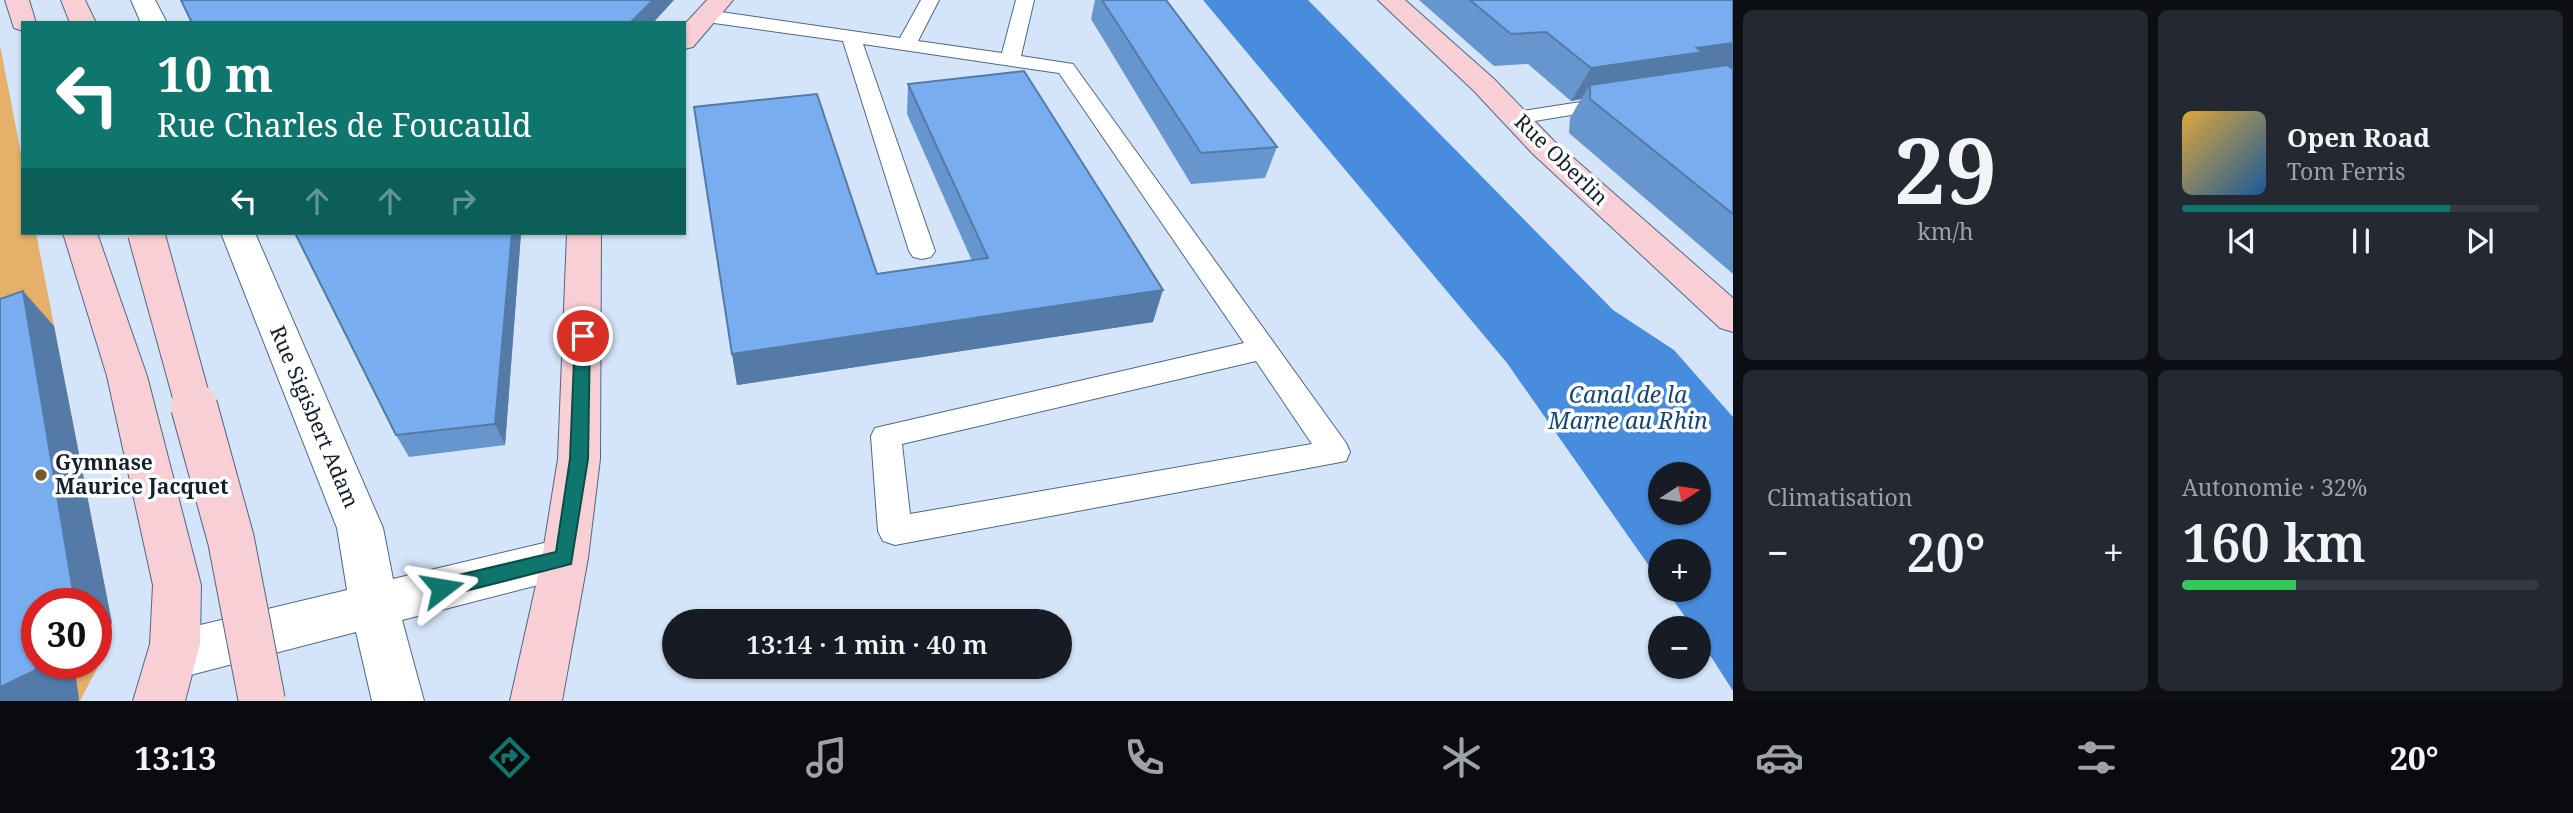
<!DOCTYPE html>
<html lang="fr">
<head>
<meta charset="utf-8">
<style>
	:root { --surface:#171b24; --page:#242831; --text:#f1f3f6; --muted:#9ea1a6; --line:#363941; --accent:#0f766e }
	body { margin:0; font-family:"Noto Serif",serif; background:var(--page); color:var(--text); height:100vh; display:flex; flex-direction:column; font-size:26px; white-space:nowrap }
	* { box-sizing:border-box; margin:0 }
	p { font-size:23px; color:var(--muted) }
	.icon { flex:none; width:38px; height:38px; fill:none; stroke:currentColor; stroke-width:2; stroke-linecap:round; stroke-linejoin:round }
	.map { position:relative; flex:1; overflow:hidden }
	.drawer { display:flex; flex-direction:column; gap:10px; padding:10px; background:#0d0f14; width:840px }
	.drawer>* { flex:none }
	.hud { position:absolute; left:21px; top:21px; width:665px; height:214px; border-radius:0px; box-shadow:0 2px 5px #0004; background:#0f766e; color:#fff; overflow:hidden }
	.needle { width:46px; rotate:78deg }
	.buttons { position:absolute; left:1648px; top:462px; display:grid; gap:14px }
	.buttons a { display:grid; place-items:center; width:63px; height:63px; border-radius:50%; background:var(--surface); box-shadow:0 2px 5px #0004; font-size:35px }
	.speed { position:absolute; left:21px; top:588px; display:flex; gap:14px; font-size:35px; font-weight:700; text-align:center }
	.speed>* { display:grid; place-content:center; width:91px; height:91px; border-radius:50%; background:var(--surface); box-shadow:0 2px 5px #0004; line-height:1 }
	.speed .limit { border:10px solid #d22; background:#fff; color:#111 }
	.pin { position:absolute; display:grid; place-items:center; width:60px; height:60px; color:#fff; margin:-30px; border:4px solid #fff; border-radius:50%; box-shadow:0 2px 7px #0007 }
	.me { position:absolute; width:77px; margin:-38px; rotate:76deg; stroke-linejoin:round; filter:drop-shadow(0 0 5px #0008) }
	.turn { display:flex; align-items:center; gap:24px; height:147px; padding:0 21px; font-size:32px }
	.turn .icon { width:91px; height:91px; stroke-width:2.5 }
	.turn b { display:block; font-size:49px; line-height:60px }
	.lanes { display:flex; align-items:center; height:66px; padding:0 21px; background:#0003; justify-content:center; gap:35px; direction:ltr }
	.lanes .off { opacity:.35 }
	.big { font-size:52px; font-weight:600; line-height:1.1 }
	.drawer .tile { flex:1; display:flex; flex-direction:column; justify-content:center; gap:10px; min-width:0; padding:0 24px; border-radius:10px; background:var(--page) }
	.drawer .dial { align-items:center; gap:0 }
	.dial b { font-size:91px; line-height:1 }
	.song { display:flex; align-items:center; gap:21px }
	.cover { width:84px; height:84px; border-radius:10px; background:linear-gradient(135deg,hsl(40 70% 55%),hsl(210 70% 35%)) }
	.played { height:7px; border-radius:4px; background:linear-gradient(90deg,var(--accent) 75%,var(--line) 75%) }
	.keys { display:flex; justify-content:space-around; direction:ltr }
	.heat { display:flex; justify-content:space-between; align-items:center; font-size:38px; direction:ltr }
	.charge { height:10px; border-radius:5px; background:linear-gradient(90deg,#34c759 32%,var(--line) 0) }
	.drawer .tiles { flex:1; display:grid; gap:10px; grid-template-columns:repeat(2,1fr) }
	.trip { position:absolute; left:662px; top:609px; width:410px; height:70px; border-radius:35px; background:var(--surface); box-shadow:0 2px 5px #0004; font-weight:600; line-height:70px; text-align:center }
	.menu { display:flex; height:112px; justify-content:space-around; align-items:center; background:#090b0e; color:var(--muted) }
	.menu .icon { width:49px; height:49px }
	.menu .selected { color:var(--accent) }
	.menu b { font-size:32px; color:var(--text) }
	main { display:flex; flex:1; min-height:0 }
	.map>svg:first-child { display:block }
	.green { fill:#e4b06a; fill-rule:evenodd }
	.water { fill:#488ddd; fill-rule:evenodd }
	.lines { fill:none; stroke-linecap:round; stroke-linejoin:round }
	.lane-casing { stroke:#506784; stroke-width:2 }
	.street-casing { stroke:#506784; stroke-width:2 }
	.secondary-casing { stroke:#506784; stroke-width:2 }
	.lane { fill:#fff; fill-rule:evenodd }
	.street { fill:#fff; fill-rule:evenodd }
	.secondary { fill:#f7cfd5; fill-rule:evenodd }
	.secondary-bridge-far1-casing { stroke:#506784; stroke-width:38; stroke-linecap:butt }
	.secondary-bridge-casing { stroke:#506784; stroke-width:48; stroke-linecap:butt }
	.secondary-bridge-far1 { stroke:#f7cfd5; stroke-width:36 }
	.secondary-bridge { stroke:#f7cfd5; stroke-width:46 }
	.wall { fill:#6796ce }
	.shaded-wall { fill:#547aa8 }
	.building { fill:#78aef0; stroke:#547aa8; stroke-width:2 }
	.route { fill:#0f766e; stroke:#0a4d48; stroke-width:2 }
	.poi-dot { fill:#77582d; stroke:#fff; stroke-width:2.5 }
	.labels { text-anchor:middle; stroke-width:7; stroke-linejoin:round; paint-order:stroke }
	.street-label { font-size:21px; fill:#16202c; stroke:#fff }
	.poi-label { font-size:21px; font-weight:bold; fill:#16202c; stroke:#fff; text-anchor:start }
	.water-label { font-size:23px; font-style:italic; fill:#164579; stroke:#fff }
</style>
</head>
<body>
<main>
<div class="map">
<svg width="1733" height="701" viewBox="0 0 1733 701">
	<rect width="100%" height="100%" fill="#d5e5f9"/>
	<path class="green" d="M0,45L23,164V233H36L112,623L107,649L80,701H0ZM37,604H96V663H37Z"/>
	<path class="water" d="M1203,0H1308L1613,310L1674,350L1733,417V691L1699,638V628H1693L1666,590H1699V551H1661V583L1507,363ZM1661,474H1699V513H1661Z"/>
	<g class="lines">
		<g class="lane-casing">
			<path id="lane" d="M921,0H939L918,41L1002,53L1016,0H1034L1021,56L1073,64L1346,443L1350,452L1346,461L895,545L883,541L878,531L871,436L875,428L1244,343L1059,73L863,44L935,251L931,257L922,259L913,257L909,251L843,41L707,22L698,16L707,10L900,38ZM1256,361L1312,444L910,514L902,444Z
				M1613,97L1620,99L1623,103L1620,107L1516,124L1508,123L1505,118L1508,113L1516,112Z"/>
		</g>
		<g class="street-casing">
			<path id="street" d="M131,0H155L167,23H141Z
				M221,233H255L383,528L393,579L565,538L582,544L588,558L582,572L565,578L402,620L424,701H372L356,632L175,679L157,672L150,655L157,638L175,631L347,590L337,528Z"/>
		</g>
		<g class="secondary-casing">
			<path id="secondary" d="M5,0H29L36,23H23V31L14,28Z
				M61,0H85L96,23H70Z
				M707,0H733L693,47L684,49V25Z
				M1378,0H1405L1494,79L1554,141L1733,298V332L1720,328L1532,153L1474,91Z
				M63,233H97L147,376L201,585L200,644L185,701H133L150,644L153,585L107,376Z
				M567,233H601L600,459L588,558L562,701H510L542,558L558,459Z"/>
		</g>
		<use href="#lane" class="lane"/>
		<use href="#street" class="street"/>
		<use href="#secondary" class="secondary"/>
		<g class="secondary-bridge-far1-casing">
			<path id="secondary-bridge-far1" d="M146,233L194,407"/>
		</g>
		<g class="secondary-bridge-casing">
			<path id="secondary-bridge" d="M194,406L231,540L262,701"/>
		</g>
		<use href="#secondary-bridge-far1" class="secondary-bridge-far1"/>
		<use href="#secondary-bridge" class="secondary-bridge"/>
	</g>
	<path class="wall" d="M1095,0H1166L1277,147L1265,178L1191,184L1091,19Z
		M1419,0H1733V274L1569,133L1570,118L1581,99L1571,101L1528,64L1494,66Z
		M908,84L1153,322L737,385L694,107L877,274L972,261L907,114Z
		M521,233L505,445L409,457L396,435Z"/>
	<path class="shaded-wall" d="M653,0H674L653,23H630Z
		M1733,43V72L1590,85L1581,99L1571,101L1591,68L1697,48Z
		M512,233H521L505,445L495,424Z
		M1163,290L1153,322L737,385L732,354Z
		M23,291L54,326L112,623L96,631V604H48Z
		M37,610V663H74L79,700L77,701H0V687L30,613Z"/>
	<path class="building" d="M181,0H653L630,23H192Z
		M1102,0H1166L1277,147L1201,153Z
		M1470,0H1733V43L1697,48L1703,52L1591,68L1546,32L1511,34Z
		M1727,65L1733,69V214L1590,99V85Z
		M1024,71L1163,290L732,354L694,107L817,94L877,274L988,258L908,84Z
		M295,233H512L495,424L396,435Z
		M23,291L73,591L48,604H37V610L30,613L36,670L0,687V299Z"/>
	<path class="route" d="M583,330L590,336L588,459L571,564L442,597L435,594L432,588L435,582L442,579L556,552L570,459L575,336Z"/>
	<circle class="poi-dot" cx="41" cy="475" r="7"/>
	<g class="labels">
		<g class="street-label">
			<text transform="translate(1561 160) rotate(44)" y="7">Rue Oberlin</text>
			<text transform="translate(314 417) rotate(67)" y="7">Rue Sigisbert Adam</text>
		</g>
		<g class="poi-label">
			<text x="55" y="470">Gymnase<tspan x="55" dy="24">Maurice Jacquet</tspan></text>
		</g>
		<g class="water-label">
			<text x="1628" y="403">Canal de la<tspan x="1628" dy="26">Marne au Rhin</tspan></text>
		</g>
	</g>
</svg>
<div class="buttons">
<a><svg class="needle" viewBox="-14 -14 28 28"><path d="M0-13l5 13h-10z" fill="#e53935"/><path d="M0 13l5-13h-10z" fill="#9ea1a6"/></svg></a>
<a>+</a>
<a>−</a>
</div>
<div class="speed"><div class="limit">30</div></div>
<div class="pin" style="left:583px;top:336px;background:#d93025"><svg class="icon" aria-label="arrive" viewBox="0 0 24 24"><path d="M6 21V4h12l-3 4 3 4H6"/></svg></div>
<svg class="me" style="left:442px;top:588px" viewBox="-20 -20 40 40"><path d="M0-17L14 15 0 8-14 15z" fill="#0f766e" stroke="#fff" stroke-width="4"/></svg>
<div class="trip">13:14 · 1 min · 40 m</div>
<div class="hud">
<div class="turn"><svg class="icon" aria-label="left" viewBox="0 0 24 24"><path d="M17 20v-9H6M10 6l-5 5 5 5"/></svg><div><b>10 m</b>Rue Charles de Foucauld</div></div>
<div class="lanes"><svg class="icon" aria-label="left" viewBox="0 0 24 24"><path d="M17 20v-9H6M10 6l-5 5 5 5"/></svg><svg class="icon off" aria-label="ahead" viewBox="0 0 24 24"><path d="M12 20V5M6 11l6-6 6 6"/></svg><svg class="icon off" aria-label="ahead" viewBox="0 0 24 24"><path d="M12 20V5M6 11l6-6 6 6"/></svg><svg class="icon off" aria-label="right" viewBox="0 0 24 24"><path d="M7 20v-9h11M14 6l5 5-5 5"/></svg></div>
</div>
</div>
<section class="drawer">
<div class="tiles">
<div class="tile dial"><b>29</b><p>km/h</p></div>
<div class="tile">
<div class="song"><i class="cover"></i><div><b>Open Road</b><p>Tom Ferris</p></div></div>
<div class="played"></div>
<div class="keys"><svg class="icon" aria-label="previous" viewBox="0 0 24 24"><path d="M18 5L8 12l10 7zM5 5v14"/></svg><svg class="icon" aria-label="pause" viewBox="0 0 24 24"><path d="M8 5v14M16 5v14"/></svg><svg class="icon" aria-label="next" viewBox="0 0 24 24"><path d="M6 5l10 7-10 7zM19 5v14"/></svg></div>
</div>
<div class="tile"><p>Climatisation</p>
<div class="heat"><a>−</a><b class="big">20°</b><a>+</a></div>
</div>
<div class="tile"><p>Autonomie · 32%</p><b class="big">160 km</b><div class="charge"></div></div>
</div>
</section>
</main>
<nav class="menu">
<b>13:13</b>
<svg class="icon selected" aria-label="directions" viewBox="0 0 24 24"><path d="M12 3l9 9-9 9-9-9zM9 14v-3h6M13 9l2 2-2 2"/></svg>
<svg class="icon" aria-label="music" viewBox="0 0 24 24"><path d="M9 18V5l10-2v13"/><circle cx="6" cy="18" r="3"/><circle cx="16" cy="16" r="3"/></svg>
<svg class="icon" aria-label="phone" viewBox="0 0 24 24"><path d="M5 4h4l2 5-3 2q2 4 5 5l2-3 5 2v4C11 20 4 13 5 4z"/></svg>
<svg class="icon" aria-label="climate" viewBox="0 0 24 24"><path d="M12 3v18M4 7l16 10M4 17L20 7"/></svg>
<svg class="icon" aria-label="car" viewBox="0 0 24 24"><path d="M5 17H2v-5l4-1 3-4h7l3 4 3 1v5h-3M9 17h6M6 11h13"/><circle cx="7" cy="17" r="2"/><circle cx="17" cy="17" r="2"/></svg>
<svg class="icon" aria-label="filters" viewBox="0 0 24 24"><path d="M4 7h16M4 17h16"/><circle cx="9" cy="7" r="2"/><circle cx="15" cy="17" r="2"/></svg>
<b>20°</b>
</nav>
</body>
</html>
